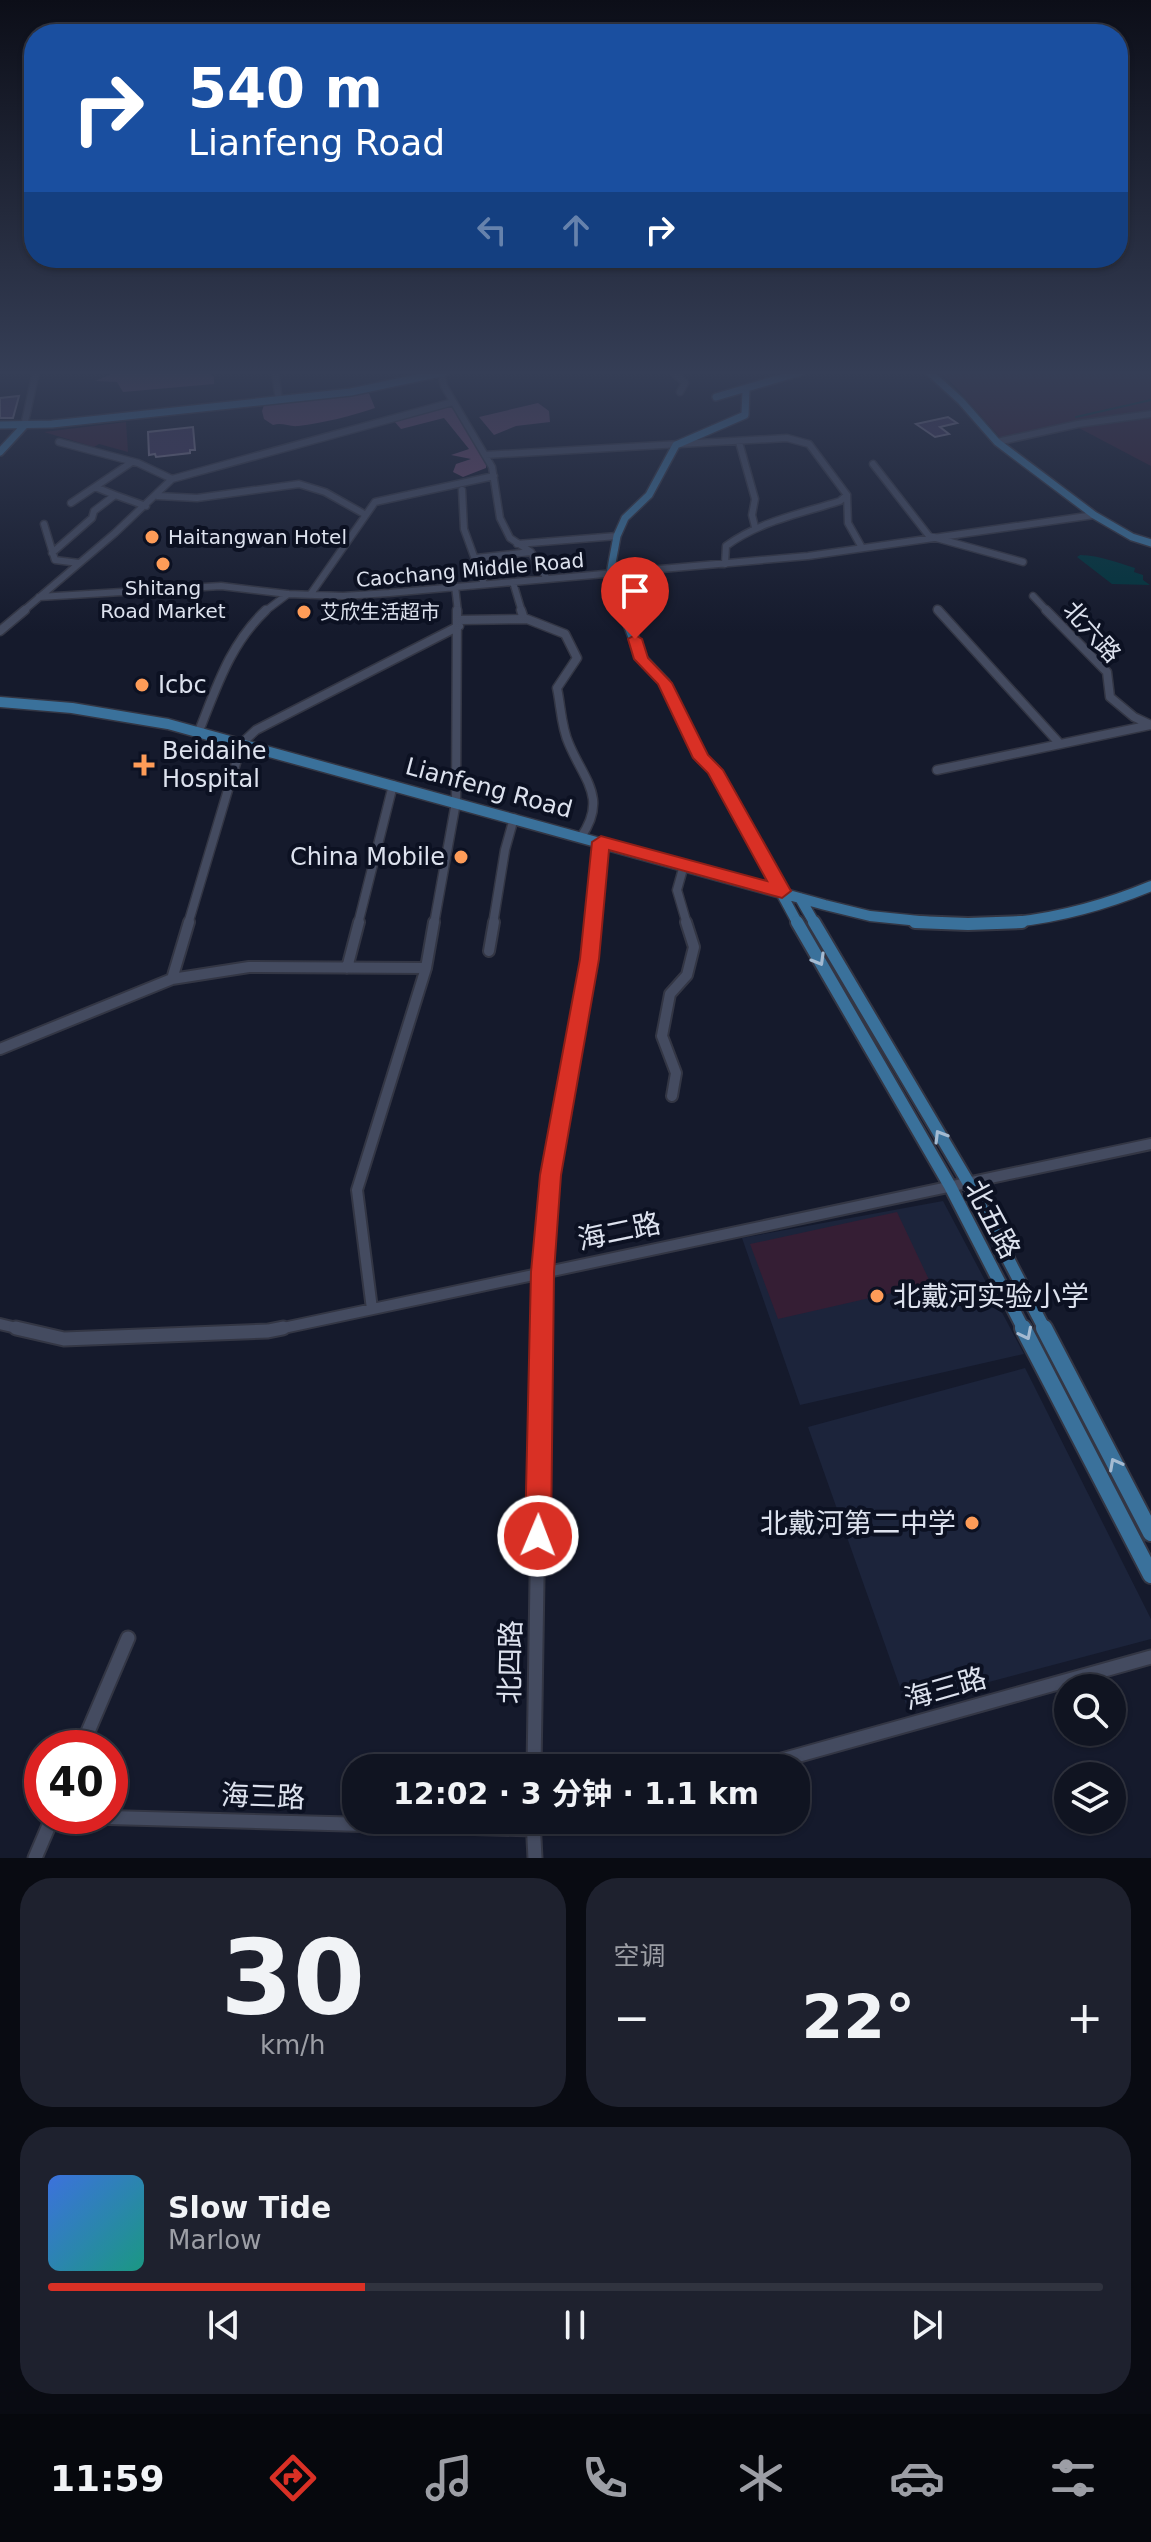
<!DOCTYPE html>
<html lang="zh">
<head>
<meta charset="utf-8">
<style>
	:root { --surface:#101421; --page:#1e212e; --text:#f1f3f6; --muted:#9c9ea5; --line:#30333f; --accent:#d93025 }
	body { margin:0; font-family:"DejaVu Sans","Noto Sans SC",sans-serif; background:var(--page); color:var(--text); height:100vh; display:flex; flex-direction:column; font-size:30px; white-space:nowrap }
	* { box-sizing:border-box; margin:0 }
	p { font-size:26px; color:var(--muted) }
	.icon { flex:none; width:44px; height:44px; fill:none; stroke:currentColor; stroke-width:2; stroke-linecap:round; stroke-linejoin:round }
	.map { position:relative; height:1858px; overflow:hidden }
	.side { display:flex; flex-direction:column; gap:20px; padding:20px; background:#090b12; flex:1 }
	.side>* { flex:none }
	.hud { position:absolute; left:24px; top:24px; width:1104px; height:244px; border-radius:32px; box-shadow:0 2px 6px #0004,0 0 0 2px var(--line); background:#1a4fa0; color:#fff; overflow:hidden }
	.buttons { position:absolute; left:1054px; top:1674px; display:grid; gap:16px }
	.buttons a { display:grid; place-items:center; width:72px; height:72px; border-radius:50%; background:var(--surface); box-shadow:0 2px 6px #0004,0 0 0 2px var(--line); font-size:40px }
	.speed { position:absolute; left:24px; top:1730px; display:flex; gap:16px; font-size:40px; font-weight:700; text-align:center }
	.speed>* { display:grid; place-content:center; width:104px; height:104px; border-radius:50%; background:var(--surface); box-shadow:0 2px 6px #0004,0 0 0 2px var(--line); line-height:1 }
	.speed .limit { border:12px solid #d22; background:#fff; color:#111 }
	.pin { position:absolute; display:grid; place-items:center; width:68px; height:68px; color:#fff; margin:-82px -34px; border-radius:50% 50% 50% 0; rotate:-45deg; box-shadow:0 0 8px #0007 }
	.pin .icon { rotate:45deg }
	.me { position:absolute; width:88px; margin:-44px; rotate:1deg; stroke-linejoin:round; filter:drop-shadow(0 0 6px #0008) }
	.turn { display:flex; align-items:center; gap:28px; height:168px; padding:0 32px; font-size:36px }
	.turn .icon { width:104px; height:104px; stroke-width:2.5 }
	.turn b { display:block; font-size:56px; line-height:68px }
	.lanes { display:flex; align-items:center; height:76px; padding:0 32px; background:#0003; justify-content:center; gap:40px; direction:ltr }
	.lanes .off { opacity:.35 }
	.big { font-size:60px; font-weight:700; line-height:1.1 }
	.side .card { flex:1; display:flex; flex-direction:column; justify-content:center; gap:12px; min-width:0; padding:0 28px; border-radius:32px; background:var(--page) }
	.side .dial { align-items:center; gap:0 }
	.dial b { font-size:104px; line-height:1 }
	.song { display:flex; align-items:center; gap:24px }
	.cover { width:96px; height:96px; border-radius:12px; background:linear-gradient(135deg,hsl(220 70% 55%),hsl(170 70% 35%)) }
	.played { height:8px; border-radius:4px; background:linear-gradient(90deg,var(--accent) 30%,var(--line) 30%) }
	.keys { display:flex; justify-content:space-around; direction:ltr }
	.heat { display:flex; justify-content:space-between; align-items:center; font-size:44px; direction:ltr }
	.side .tiles { flex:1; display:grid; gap:20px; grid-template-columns:1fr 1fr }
	.card:last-child { grid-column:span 2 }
	.trip { position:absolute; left:342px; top:1754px; width:468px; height:80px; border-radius:32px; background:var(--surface); box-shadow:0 2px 6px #0004,0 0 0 2px var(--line); font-weight:700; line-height:80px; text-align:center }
	.tabs { display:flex; height:128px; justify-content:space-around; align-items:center; background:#06080d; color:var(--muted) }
	.tabs .icon { width:56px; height:56px }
	.tabs .selected { color:var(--accent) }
	.tabs b { font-size:36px; color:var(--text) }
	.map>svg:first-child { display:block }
	.built { fill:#1c243b }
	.green { fill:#351e34 }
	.forest { fill:#674566 }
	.water { fill:#00343d }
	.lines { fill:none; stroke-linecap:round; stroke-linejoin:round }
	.stream { stroke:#00343d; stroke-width:2 }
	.building { fill:#43365d; stroke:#817a91; stroke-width:2 }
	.minor-far3-casing { stroke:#333644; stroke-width:9 }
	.minor-far2-casing { stroke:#333644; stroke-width:11 }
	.minor-far1-casing { stroke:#333644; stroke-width:14 }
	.minor-casing { stroke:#333644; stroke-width:17 }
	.major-far3-casing { stroke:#333644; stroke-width:10 }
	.major-far2-casing { stroke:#333644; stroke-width:13 }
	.major-far1-casing { stroke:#333644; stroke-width:16 }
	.major-casing { stroke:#333644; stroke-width:20 }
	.minor-far3 { stroke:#444b60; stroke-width:6 }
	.minor-far2 { stroke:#444b60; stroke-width:8 }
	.minor-far1 { stroke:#444b60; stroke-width:10 }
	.minor { stroke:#444b60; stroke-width:13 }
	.major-far3 { stroke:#3a719b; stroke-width:7 }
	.major-far2 { stroke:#3a719b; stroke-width:10 }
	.major-far1 { stroke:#3a719b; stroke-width:12 }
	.major { stroke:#3a719b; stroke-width:16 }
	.oneway { stroke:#a4bad1 }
	.route { fill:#d93025; stroke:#8d1f18; stroke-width:2 }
	.poi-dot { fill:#fe9c58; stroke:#0c1122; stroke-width:3 }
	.labels { text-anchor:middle; stroke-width:8; stroke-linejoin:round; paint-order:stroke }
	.far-poi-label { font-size:20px; fill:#dde2ee; stroke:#0c1122; text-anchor:start }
	.far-street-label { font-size:20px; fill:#dde2ee; stroke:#0c1122 }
	.street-label { font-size:24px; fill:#dde2ee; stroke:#0c1122 }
	.poi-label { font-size:24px; fill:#dde2ee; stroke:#0c1122; text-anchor:start }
	.near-street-label { font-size:28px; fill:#dde2ee; stroke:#0c1122 }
	.near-poi-label { font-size:28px; fill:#dde2ee; stroke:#0c1122; text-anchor:start }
</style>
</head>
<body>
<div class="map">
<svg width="1151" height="1858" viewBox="0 0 1151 1858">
	<rect width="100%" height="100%" fill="#151a2c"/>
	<path class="built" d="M943,1201L1024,1354L800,1405L742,1238Z
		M1025,1368L1151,1619V1639L906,1704L808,1427Z"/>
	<path class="green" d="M938,372H1151V466L1077,427L1005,443L953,384Z
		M126,422L128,452L99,444L94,447L44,432Z
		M897,1212L931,1284L778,1319L750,1244Z"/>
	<path class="forest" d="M116,372L210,373L214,377V384L123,392L117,382L95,381Z
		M368,391L375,408C351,416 324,423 298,426C289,427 282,422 273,425L264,419L262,411L265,402Z
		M538,403L549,411L550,422L516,426L494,435L479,417Z
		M452,405L486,464V468L463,477L453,472L456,464L471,459L451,455L469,449L444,418L401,429L394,421Z"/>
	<path class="water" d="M1080,555C1102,556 1115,562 1135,568L1134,572L1143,575V580L1150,585L1112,584L1077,557Z"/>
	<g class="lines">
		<path class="stream" d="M1076,417L1151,400"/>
	</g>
	<path class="building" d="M19,396L13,418H0V398Z
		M948,417L957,423L940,427L949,434L935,437L916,424Z
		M193,427L195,450H190V453L156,457L155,454L149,455L148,432Z"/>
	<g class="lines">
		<g class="minor-far3-casing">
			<path id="minor-far3" d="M275,372L279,400
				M673,372L685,383L680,392
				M441,373L444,386L492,467L500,518L510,538L531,552L547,579
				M24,426L36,372
				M739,442L755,499L752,515L755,527
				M997,442L1078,424L1151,414
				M485,455L787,438L809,444L847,495L840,501C800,514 760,521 726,546L725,564
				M873,464L929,536L1023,562
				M172,479L453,402
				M462,490L464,529L484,584
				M115,495L146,506
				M847,495L848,523L861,546
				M158,496L197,498L299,484L325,492L366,515
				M71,503L132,462
				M44,524L55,560L79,563
				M517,544L617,536
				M52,553L92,518L94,511L115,495L95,487
				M476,558L531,552
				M513,582L522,612
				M455,586L458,612
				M310,595L375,502L494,476
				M1033,596L1048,612
				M39,597L221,586L288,594L343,596L389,593L808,556L1094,515
				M937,609L940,612
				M22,612L115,533L172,479L138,463L59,442
				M264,612L288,594"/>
		</g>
		<g class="minor-far2-casing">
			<path id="minor-far2" d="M521,610L524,619
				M938,610L1060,744
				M1046,610L1107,672L1110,697L1134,717L1151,725
				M459,620L527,619L565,634L577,658L557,688C561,706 561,727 569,744C584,780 608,798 581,837
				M0,631L25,610
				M199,731C217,686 230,644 266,610
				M937,770L1151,725
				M684,865L677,890L687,924
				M188,924L242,743L256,730L459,626
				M358,924L393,785
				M434,924L456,802L457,610
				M493,924L505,850L514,818
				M593,924L601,842"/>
		</g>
		<g class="minor-far1-casing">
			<path id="minor-far1" d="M489,951L494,922
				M347,968L359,922
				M172,979L189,922
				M0,1049L172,979L249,967L426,968
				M672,1096L676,1073L662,1036L670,994L687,975L694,947L686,922
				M372,1309L357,1190L426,968L434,922
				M0,1324L25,1330
				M274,1330L1151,1144
				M541,1330L550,1175L590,959L594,922"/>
		</g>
		<g class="minor-casing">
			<path id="minor" d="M16,1328L64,1339L268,1331L283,1328
				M81,1748L128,1638
				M534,1768L541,1328
				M753,1768L1151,1657
				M54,1816L533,1829L566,1820
				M533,1820L535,1858
				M35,1858L53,1816"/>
		</g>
		<g class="major-far3-casing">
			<path id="major-far3" d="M929,372L961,401L997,442L1094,515L1132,537L1151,543
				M716,397L801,372
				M0,425L52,424L351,392L445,372
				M0,452L24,426
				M624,612L610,574L617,536L625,518L649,495L676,445L745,415L746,390"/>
		</g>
		<g class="major-far2-casing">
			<path id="major-far2" d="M623,610L642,659L665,683L701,758L715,770L798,924
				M0,702L72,708L168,724L825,905L870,916L949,924
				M800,898L815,924
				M989,924C1047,921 1098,908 1151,886"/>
		</g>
		<g class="major-far1-casing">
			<path id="major-far1" d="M797,922L950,1186L1024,1330
				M814,922L968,1182L1045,1330
				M915,922L968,924L1022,922"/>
		</g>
		<g class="major-casing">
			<path id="major" d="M1023,1328L1151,1575
				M1044,1328L1151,1533"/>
		</g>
		<use href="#minor-far3" class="minor-far3"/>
		<use href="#minor-far2" class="minor-far2"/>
		<use href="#minor-far1" class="minor-far1"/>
		<use href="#minor" class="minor"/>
		<use href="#major-far3" class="major-far3"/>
		<use href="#major-far2" class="major-far2"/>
		<use href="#major-far1" class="major-far1"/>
		<use href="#major" class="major"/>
	</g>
	<defs><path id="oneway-chevron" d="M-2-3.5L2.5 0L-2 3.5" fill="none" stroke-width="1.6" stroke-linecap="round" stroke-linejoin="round" transform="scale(2)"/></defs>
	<g class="oneway">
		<use href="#oneway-chevron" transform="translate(819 960) rotate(60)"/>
		<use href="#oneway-chevron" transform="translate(940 1136) rotate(-121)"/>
		<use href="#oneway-chevron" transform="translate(1026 1334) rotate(63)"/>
		<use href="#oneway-chevron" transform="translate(1115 1464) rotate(-118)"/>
	</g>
	<linearGradient id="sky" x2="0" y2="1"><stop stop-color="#0c0e18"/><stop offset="0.59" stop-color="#353e56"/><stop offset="1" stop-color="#353e56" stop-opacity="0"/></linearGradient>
	<rect width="1151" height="632" fill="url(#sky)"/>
	<path class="route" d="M635,635L642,639L648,658L672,683L708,755L723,770L791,891L782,898L609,850L599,959L561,1175L554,1272L551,1536L547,1545L538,1549L529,1545L525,1536L531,1272L540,1175L580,959L592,842L601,836L767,881L708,773L693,758L658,684L634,659L628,639Z"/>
	<g class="poi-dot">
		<circle cx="152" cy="537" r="8"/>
		<circle cx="163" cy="564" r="8"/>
		<circle cx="304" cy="612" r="8"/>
		<circle cx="142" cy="685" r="8"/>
		<path d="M140 753h8v8h8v8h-8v8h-8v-8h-8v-8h8z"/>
		<circle cx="461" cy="857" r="8"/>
		<circle cx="877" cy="1296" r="8"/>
		<circle cx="972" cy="1523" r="8"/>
	</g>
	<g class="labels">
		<g class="far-poi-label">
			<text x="168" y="544">Haitangwan Hotel</text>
			<text x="163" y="595" text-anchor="middle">Shitang<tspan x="163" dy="23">Road Market</tspan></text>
			<text x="320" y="619">艾欣生活超市</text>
		</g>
		<g class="far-street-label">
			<text transform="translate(470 570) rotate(-5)" y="7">Caochang Middle Road</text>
		</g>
		<g class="street-label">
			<text transform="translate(1092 632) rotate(48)" y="8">北六路</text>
			<text transform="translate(489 788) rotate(15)" y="8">Lianfeng Road</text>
		</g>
		<g class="poi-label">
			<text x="158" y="693">Icbc</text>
			<text x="162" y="759">Beidaihe<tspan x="162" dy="28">Hospital</tspan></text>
			<text x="445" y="865" text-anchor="end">China Mobile</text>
		</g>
		<g class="near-street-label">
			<text transform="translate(993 1219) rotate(62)" y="10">北五路</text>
			<text transform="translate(619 1231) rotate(-12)" y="10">海二路</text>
			<text transform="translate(510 1662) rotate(-89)" y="10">北四路</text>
			<text transform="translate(945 1688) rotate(-16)" y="10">海三路</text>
			<text transform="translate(263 1796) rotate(2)" y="10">海三路</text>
		</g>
		<g class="near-poi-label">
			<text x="893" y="1306">北戴河实验小学</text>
			<text x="956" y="1533" text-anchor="end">北戴河第二中学</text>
		</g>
	</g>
</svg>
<div class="buttons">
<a><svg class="icon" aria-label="search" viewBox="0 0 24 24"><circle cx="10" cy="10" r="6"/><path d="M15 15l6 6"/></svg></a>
<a><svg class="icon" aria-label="layers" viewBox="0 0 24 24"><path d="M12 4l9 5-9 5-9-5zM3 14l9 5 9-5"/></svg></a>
</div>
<div class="speed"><div class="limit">40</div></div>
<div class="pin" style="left:635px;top:639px;background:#d93025"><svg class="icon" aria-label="arrive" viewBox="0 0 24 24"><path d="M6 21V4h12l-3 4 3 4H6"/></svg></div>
<svg class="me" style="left:538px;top:1536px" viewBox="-20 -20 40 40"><circle r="17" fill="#d93025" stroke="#fff" stroke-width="3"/><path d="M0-11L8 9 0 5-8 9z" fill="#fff"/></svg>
<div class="trip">12:02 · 3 分钟 · 1.1 km</div>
<div class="hud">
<div class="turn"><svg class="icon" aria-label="right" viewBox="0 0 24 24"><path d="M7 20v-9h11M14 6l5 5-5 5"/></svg><div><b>540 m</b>Lianfeng Road</div></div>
<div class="lanes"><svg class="icon off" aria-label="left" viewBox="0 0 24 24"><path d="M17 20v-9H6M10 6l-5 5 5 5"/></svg><svg class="icon off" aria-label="ahead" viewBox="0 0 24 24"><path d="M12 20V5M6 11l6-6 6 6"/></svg><svg class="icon" aria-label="right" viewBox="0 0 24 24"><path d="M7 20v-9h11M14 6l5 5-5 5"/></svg></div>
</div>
</div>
<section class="side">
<div class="tiles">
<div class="card dial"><b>30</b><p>km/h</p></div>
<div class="card"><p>空调</p>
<div class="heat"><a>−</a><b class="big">22°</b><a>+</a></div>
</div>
<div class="card">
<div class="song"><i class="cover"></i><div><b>Slow Tide</b><p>Marlow</p></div></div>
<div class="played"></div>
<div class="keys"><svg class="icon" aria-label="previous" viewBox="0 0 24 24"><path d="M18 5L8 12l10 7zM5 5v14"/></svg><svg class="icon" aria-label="pause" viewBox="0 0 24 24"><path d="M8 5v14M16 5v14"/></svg><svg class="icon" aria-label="next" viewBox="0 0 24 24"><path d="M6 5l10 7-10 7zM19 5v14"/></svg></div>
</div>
</div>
</section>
<nav class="tabs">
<b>11:59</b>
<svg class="icon selected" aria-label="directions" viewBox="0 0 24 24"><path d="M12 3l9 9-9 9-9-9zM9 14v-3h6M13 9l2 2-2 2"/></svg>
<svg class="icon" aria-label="music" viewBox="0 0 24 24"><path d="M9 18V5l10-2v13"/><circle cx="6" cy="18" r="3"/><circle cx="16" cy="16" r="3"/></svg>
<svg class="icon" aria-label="phone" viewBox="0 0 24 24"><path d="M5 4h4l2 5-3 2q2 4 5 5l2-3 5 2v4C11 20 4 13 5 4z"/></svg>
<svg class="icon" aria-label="climate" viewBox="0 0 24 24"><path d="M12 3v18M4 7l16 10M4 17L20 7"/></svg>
<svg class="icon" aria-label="car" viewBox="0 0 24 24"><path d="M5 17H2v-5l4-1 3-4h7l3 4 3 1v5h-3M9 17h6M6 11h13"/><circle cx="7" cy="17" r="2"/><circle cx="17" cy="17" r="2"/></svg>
<svg class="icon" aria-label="filters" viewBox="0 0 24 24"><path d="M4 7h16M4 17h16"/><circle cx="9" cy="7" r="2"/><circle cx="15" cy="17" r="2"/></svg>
</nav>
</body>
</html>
